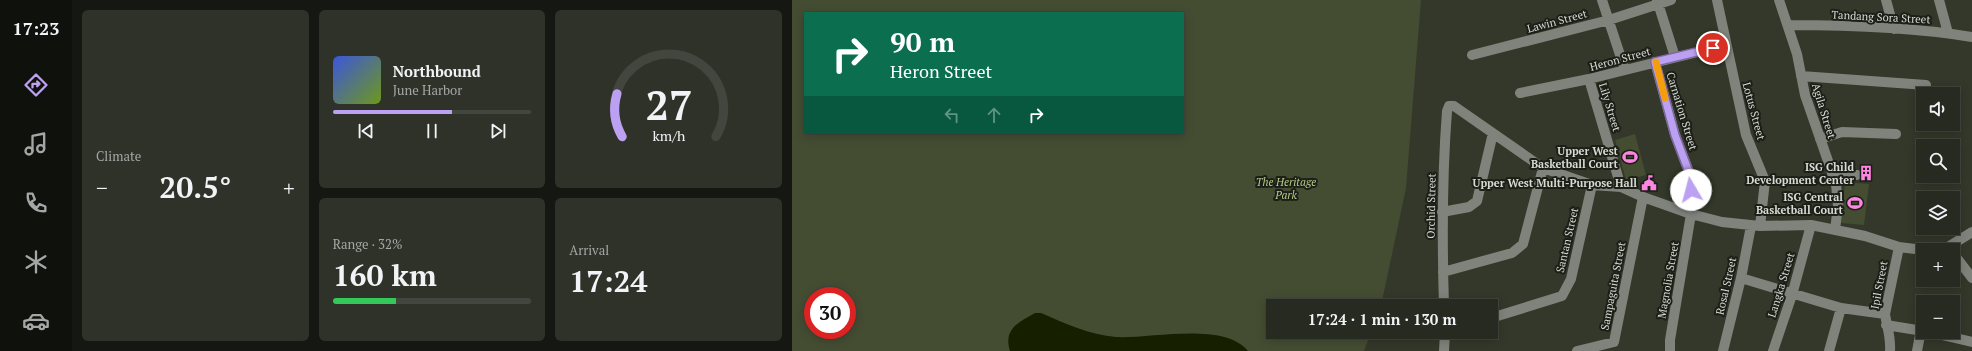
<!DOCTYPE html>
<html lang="en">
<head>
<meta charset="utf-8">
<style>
	:root { --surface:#262a20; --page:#2e3229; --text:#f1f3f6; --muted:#a4a7a5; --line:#42463e; --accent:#bca0f2 }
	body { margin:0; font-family:"PT Serif",serif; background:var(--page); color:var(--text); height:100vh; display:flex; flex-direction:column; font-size:15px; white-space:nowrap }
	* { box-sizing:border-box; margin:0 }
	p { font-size:13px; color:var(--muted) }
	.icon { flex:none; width:22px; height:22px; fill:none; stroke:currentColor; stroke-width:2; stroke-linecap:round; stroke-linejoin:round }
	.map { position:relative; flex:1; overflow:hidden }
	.details { display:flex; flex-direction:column; gap:10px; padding:10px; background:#151712; width:720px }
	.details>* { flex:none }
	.top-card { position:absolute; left:12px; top:12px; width:380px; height:122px; border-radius:0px; box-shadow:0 2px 10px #0003,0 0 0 1px var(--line); background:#0b6e4f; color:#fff; overflow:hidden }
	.tools { position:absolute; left:1124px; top:87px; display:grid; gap:8px }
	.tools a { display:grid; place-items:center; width:44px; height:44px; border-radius:0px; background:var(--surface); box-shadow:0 2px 10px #0003,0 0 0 1px var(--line); font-size:20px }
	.speed { position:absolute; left:12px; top:287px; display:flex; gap:8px; font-size:20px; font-weight:700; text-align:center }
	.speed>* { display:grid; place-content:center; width:52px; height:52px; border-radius:50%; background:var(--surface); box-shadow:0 2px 10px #0003,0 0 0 1px var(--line); line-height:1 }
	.speed .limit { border:6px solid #d22; background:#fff; color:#111 }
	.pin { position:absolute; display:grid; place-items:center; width:34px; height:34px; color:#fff; margin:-17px; border:2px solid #fff; border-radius:50%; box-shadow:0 1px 4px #0007 }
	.me { position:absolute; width:44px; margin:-22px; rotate:352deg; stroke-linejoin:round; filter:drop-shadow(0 0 3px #0008) }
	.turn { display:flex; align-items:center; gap:14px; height:84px; padding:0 20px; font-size:18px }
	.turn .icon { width:52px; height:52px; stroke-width:2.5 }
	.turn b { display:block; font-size:28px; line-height:34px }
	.lanes { display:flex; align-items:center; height:38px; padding:0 20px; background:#0003; justify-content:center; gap:20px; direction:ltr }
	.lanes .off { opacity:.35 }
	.big { font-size:30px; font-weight:700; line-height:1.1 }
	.details .card { flex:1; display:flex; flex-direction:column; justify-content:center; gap:6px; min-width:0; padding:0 14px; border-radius:6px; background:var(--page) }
	.details .dial { align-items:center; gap:0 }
	.dial svg { height:104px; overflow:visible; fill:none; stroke:var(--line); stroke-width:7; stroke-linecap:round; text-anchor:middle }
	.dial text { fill:var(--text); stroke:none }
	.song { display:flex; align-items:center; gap:12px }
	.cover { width:48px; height:48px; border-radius:6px; background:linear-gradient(135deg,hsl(230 70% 55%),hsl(80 70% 35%)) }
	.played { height:4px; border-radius:2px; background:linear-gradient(90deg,var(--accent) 60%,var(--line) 60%) }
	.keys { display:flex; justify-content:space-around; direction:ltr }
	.heat { display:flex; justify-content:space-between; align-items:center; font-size:22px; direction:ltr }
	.charge { height:6px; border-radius:3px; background:linear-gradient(90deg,#34c759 32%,var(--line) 0) }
	.details .tiles { flex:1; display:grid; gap:10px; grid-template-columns:repeat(3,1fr) }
	.card:first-child { grid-row:span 2 }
	.trip { position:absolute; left:474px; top:299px; width:232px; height:40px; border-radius:0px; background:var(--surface); box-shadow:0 2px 10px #0003,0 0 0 1px var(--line); font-weight:700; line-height:40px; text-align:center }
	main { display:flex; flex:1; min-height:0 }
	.tabs { display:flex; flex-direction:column; width:72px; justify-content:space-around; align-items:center; background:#0f110d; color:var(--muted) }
	.tabs .icon { width:28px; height:28px }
	.tabs .selected { color:var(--accent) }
	.tabs b { font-size:18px; color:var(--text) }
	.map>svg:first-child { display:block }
	.green { fill:#444d32; fill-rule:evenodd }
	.water { fill:#171f01 }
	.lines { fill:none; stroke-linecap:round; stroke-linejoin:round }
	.minor { stroke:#80837c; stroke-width:10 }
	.route-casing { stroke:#7a689d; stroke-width:10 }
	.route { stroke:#bca0f2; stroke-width:7 }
	.slow { stroke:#f59e0b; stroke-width:7 }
	.labels { text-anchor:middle; stroke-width:4; stroke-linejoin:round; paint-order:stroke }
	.street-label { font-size:11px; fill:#d7dad1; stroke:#1c1e18 }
	.poi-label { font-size:11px; font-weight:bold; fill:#d7dad1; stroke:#1c1e18; text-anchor:end }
	.park-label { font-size:11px; font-style:italic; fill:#b5cb85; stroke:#1c1e18 }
</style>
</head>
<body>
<main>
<nav class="tabs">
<b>17:23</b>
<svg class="icon selected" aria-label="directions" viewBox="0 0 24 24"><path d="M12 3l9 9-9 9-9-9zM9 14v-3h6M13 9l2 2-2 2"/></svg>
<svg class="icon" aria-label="music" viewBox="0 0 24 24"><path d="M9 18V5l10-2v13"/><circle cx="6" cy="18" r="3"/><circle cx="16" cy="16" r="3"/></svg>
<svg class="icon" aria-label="phone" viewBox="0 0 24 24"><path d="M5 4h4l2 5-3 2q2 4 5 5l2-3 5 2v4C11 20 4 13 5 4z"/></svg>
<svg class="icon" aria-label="climate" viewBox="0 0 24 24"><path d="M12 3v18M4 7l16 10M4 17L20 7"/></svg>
<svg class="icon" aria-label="car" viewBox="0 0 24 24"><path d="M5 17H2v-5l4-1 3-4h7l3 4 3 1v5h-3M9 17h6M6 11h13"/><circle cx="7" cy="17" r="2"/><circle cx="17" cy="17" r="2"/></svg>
</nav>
<section class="details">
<div class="tiles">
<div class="card"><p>Climate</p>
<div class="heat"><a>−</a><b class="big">20.5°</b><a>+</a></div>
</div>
<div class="card">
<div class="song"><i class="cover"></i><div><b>Northbound</b><p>June Harbor</p></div></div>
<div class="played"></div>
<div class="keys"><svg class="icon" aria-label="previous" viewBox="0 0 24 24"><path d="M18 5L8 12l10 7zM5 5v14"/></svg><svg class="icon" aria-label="pause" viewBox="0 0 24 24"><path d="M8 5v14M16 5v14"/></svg><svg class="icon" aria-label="next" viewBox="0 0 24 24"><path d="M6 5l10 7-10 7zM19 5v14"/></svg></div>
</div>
<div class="card dial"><svg viewBox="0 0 100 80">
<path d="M14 69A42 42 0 1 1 86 69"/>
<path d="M14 69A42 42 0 0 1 10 36" stroke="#bca0f2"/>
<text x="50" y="56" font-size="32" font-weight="700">27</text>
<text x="50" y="72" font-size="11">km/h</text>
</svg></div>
<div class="card"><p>Range · 32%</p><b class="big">160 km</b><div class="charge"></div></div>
<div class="card"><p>Arrival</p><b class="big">17:24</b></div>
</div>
</section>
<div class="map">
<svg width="1180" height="351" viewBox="0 0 1180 351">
	<rect width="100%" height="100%" fill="#33382a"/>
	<path class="green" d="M0,0H629L614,188L589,306H481V332H579L572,351H0ZM13,13H391V133H13ZM21,296H55V330H21Z
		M843,134L854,175L834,180L823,140Z
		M1053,182L1077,184L1072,225L1049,223Z"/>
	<path class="water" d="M243,313H249C272,323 298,335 324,337C358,339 432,321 456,351H218C211,329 227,322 243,313Z"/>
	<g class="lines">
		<path class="minor" d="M810,0L833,70
			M865,0L883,57
			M925,0L954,135L973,181L968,226
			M987,0L1005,54L1013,95L1044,184L1046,206L1043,230
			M1094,0L1102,29
			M1147,0L1156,33
			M996,25C1057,25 1120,27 1180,37
			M680,55L817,20L879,0
			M863,62L883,135L900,180L899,214L878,340V351
			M1009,76L1134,85
			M797,79L829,187
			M728,93L797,79L934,45
			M1028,139L1050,132L1104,134
			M1040,175H1065
			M650,212L677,207L685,201L701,133
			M1140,250L1156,247L1180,232
			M1161,253L1180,278
			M651,272L720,253L731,244L751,168
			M949,278L1049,308L1093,314
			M652,306C650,241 650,176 655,111L657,106H662L751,168L800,185L829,187L851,197L899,214L930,222L968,226L1019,225L1073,236L1107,247L1131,250
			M699,318L770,296L779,279L800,185
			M1094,325L1131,331
			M1137,332L1180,342
			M652,351L653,332
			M785,351L822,342L851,197
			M931,351L949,278L959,226
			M981,351L1000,295L1019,225
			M1037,351L1049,308
			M1098,351C1099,337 1095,327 1093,314L1107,247
			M1125,351L1129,330"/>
	</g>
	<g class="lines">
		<g class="route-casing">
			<path id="route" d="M899,190L900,180L883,135L863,62L921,48"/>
		</g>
		<use href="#route" class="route"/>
		<path class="slow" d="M864,62L873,98"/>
	</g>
	<defs>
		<g id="stadium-bare" transform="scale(1.2)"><path d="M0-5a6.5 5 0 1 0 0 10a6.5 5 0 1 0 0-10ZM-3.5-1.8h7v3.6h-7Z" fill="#fd86e1" stroke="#1c1e18" stroke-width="2.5" paint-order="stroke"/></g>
		<g id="building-bare" transform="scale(1.2)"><path d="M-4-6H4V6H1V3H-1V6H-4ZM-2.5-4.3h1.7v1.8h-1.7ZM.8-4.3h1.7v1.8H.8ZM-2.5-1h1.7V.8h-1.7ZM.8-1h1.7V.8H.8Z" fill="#fd86e1" stroke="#1c1e18" stroke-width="2.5" paint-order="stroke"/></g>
		<g id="civic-bare" transform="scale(1.2)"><path d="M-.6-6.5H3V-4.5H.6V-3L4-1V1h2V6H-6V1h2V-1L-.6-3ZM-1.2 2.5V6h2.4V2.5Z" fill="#fd86e1" stroke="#1c1e18" stroke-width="2.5" paint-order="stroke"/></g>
	</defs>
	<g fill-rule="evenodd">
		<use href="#stadium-bare" x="838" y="157"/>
		<use href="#building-bare" x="1074" y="173"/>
		<use href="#civic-bare" x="857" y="183"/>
		<use href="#stadium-bare" x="1063" y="203"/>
	</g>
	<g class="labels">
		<g class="street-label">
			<text transform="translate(1089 17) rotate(3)" y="4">Tandang Sora Street</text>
			<text transform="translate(765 21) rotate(-15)" y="4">Lawin Street</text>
			<text transform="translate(828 59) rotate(-15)" y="4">Heron Street</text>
			<text transform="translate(818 107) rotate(73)" y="4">Lily Street</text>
			<text transform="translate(890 111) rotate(73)" y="4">Carnation Street</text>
			<text transform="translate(962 111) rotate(75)" y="4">Lotus Street</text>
			<text transform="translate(1032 111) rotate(73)" y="4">Agila Street</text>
			<text transform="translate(639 206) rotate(-89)" y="4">Orchid Street</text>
			<text transform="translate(775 240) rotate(-77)" y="4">Santan Street</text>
			<text transform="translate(876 280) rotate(-80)" y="4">Magnolia Street</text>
			<text transform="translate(989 285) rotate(-73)" y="4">Langka Street</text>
			<text transform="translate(1087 285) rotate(-79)" y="4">Ipil Street</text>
			<text transform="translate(821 286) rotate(-79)" y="4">Sampaguita Street</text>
			<text transform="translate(934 286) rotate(-77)" y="4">Rosal Street</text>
		</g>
		<g class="poi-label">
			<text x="826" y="155">Upper West<tspan x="826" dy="13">Basketball Court</tspan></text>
			<text x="1062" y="171">ISG Child<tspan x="1062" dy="13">Development Center</tspan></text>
			<text x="845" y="187">Upper West Multi-Purpose Hall</text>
			<text x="1051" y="201">ISG Central<tspan x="1051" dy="13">Basketball Court</tspan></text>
		</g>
		<g class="park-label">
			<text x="494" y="186">The Heritage<tspan x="494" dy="13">Park</tspan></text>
		</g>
	</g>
</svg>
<div class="tools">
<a><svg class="icon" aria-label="sound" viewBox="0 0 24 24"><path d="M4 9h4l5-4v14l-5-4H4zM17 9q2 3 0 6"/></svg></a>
<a><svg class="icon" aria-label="search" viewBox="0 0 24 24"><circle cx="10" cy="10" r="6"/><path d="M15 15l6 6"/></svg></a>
<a><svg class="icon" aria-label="layers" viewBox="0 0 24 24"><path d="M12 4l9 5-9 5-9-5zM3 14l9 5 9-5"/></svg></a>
<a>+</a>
<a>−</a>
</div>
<div class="speed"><div class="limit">30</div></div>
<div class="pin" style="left:921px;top:48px;background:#d93025"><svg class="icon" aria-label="arrive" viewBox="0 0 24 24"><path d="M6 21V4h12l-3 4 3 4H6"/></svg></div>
<svg class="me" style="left:899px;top:190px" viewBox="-20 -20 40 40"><circle r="19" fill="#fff"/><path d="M0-13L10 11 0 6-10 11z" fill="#bca0f2"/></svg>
<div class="trip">17:24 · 1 min · 130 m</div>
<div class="top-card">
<div class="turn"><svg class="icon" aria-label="right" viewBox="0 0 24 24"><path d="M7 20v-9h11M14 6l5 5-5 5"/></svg><div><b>90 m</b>Heron Street</div></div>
<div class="lanes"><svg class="icon off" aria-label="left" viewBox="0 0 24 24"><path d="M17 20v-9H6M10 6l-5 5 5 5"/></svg><svg class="icon off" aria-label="ahead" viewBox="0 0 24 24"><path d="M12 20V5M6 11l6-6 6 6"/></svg><svg class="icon" aria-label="right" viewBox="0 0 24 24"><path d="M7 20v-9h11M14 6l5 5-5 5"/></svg></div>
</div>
</div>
</main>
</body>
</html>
